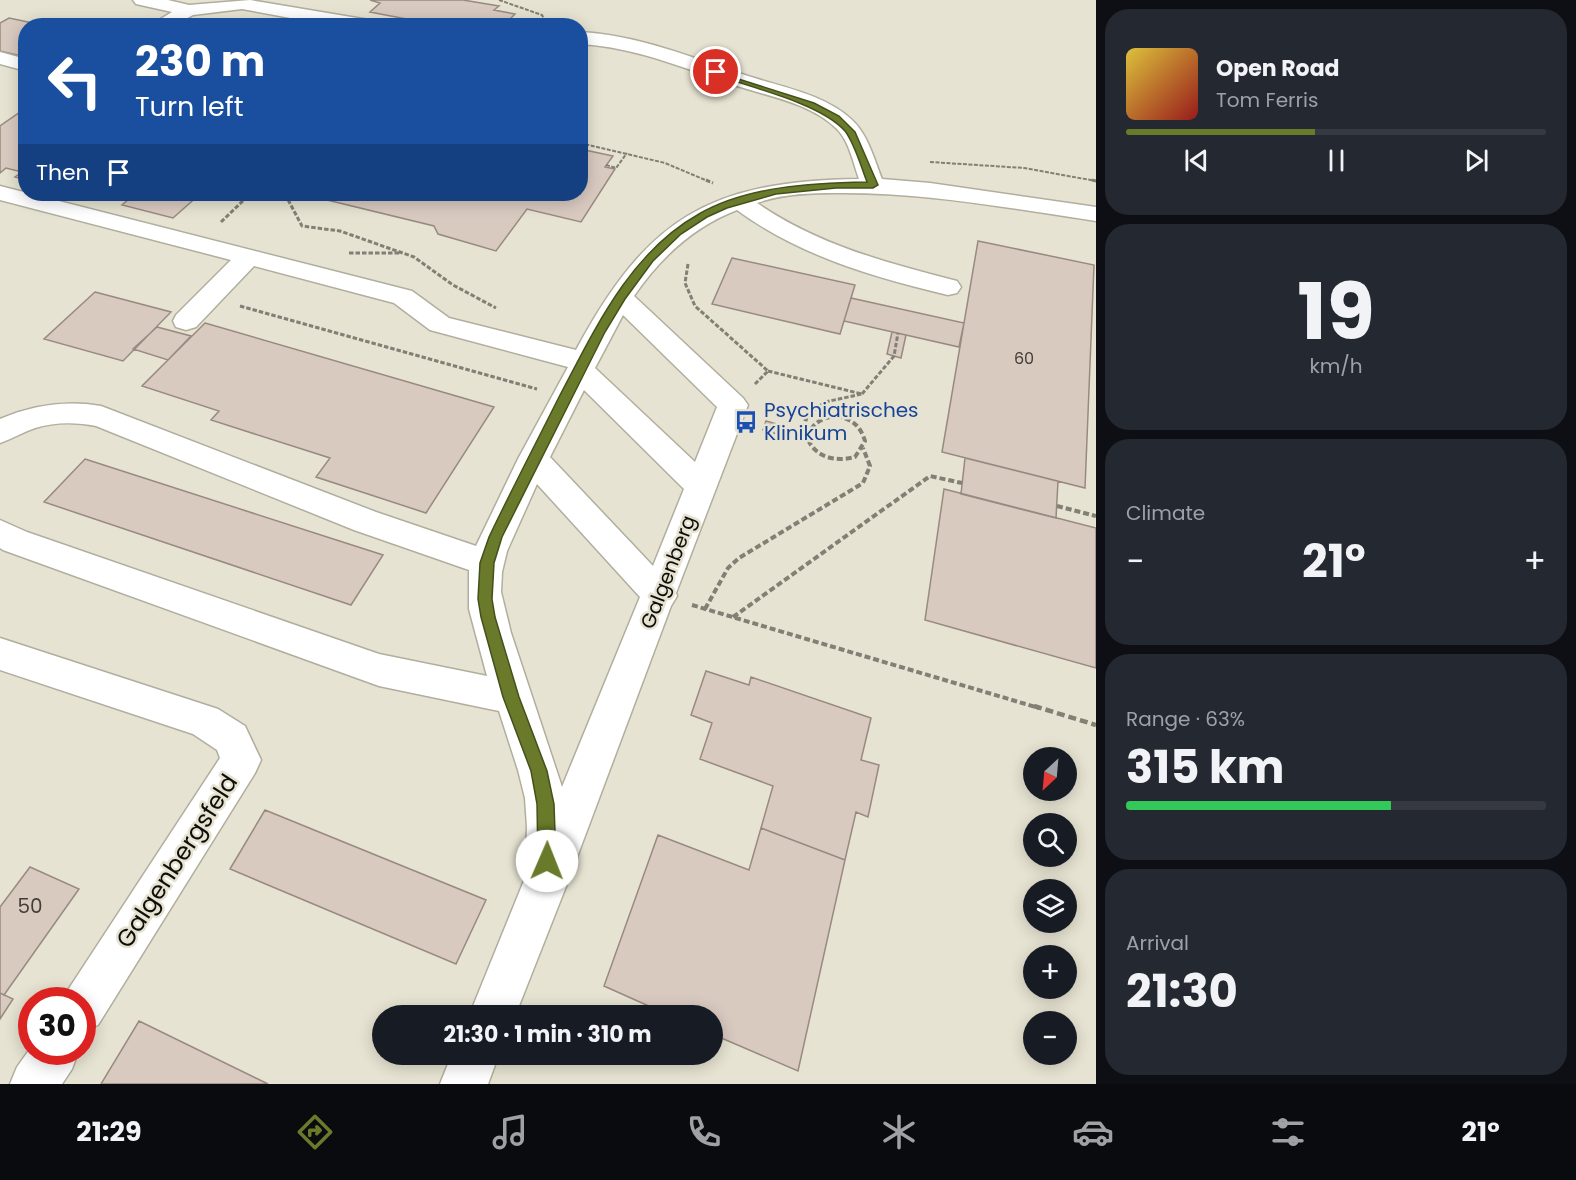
<!DOCTYPE html>
<html lang="en">
<head>
<meta charset="utf-8">
<style>
	:root { --surface:#171b24; --page:#242831; --text:#f1f3f6; --muted:#9ea1a6; --line:#363941; --accent:#697b2a }
	body { margin:0; font-family:Poppins,sans-serif; background:var(--page); color:var(--text); height:100vh; display:flex; flex-direction:column; font-size:22px; white-space:nowrap }
	* { box-sizing:border-box; margin:0 }
	p { font-size:20px; color:var(--muted) }
	.icon { flex:none; width:33px; height:33px; fill:none; stroke:currentColor; stroke-width:2; stroke-linecap:round; stroke-linejoin:round }
	.map { position:relative; flex:1; overflow:hidden }
	.details { display:flex; flex-direction:column; gap:9px; padding:9px; background:#0d0f14; width:480px }
	.details>* { flex:none }
	.guide { position:absolute; left:18px; top:18px; width:570px; height:183px; border-radius:24px; box-shadow:0 3px 15px #0003; background:#1a4fa0; color:#fff; overflow:hidden }
	.needle { width:39px; rotate:206deg }
	.controls { position:absolute; left:1023px; top:747px; display:grid; gap:12px }
	.controls a { display:grid; place-items:center; width:54px; height:54px; border-radius:50%; background:var(--surface); box-shadow:0 3px 15px #0003; font-size:30px }
	.speed { position:absolute; left:18px; top:987px; display:flex; gap:12px; font-size:30px; font-weight:700; text-align:center }
	.speed>* { display:grid; place-content:center; width:78px; height:78px; border-radius:50%; background:var(--surface); box-shadow:0 3px 15px #0003; line-height:1 }
	.speed .limit { border:9px solid #d22; background:#fff; color:#111 }
	.pin { position:absolute; display:grid; place-items:center; width:51px; height:51px; color:#fff; margin:-26px; border:3px solid #fff; border-radius:50%; box-shadow:0 2px 6px #0007 }
	.me { position:absolute; width:66px; margin:-33px; rotate:1deg; stroke-linejoin:round; filter:drop-shadow(0 0 4px #0008) }
	.turn { display:flex; align-items:center; gap:21px; height:126px; padding:0 18px; font-size:27px }
	.turn .icon { width:78px; height:78px; stroke-width:2.5 }
	.turn b { display:block; font-size:42px; line-height:51px }
	.then { display:flex; align-items:center; height:57px; padding:0 18px; background:#0003; gap:12px; font-size:22px }
	.big { font-size:45px; font-weight:700; line-height:1.1 }
	.details .card { flex:1; display:flex; flex-direction:column; justify-content:center; gap:9px; min-width:0; padding:0 21px; border-radius:24px; background:var(--page) }
	.details .dial { align-items:center; gap:0 }
	.dial b { font-size:78px; line-height:1 }
	.song { display:flex; align-items:center; gap:18px }
	.cover { width:72px; height:72px; border-radius:9px; background:linear-gradient(135deg,hsl(50 70% 55%),hsl(0 70% 35%)) }
	.played { height:6px; border-radius:3px; background:linear-gradient(90deg,var(--accent) 45%,var(--line) 45%) }
	.keys { display:flex; justify-content:space-around; direction:ltr }
	.heat { display:flex; justify-content:space-between; align-items:center; font-size:33px; direction:ltr }
	.charge { height:9px; border-radius:4px; background:linear-gradient(90deg,#34c759 63%,var(--line) 0) }
	.trip { position:absolute; left:372px; top:1005px; width:351px; height:60px; border-radius:30px; background:var(--surface); box-shadow:0 3px 15px #0003; font-weight:700; line-height:60px; text-align:center }
	.menu { display:flex; height:96px; justify-content:space-around; align-items:center; background:#090b0e; color:var(--muted) }
	.menu .icon { width:42px; height:42px }
	.menu .active { color:var(--accent) }
	.menu b { font-size:27px; color:var(--text) }
	main { display:flex; flex:1; min-height:0 }
	.map>svg:first-child { display:block }
	.building { fill:#d9cac0; stroke:#988a80; stroke-width:1.5 }
	.lines { fill:none; stroke-linecap:round; stroke-linejoin:round }
	.minor-casing { stroke:#b1ae9e; stroke-width:3 }
	.path-far3 { stroke:#827f74; stroke-width:2; stroke-dasharray:4 1.5; stroke-linecap:butt }
	.path-far2 { stroke:#827f74; stroke-width:3; stroke-dasharray:4.5 2; stroke-linecap:butt }
	.path-far1 { stroke:#827f74; stroke-width:4; stroke-dasharray:6 3; stroke-linecap:butt }
	.path { stroke:#827f74; stroke-width:4.5; stroke-dasharray:8 4; stroke-linecap:butt }
	.minor { fill:#fff; fill-rule:evenodd }
	.route { fill:#697b2a; stroke:#44501b; stroke-width:1.5 }
	.labels { text-anchor:middle; stroke-width:5; stroke-linejoin:round; paint-order:stroke }
	.number-label { font-size:16px; fill:#423d37 }
	.transit-label { font-size:20px; fill:#164399; stroke:#e6e3d2; text-anchor:start }
	.street-label { font-size:20px; fill:#100e09; stroke:#e6e3d2 }
	.near-number-label { font-size:20px; fill:#423d37 }
	.near-street-label { font-size:24px; fill:#100e09; stroke:#e6e3d2 }
</style>
</head>
<body>
<main>
<div class="map">
<svg width="1096" height="1084" viewBox="0 0 1096 1084">
	<rect width="100%" height="100%" fill="#e6e3d2"/>
	<path class="building" d="M370,0H463L499,6L494,10L515,14L504,25L443,26L370,12L380,3Z
		M9,18L47,26H26V57L0,51V23Z
		M26,108V180L15,177L22,172L6,168L0,173V126Z
		M580,149L613,156L605,167L615,169L581,222L527,209L496,251L438,234L434,226L319,198L316,194H580Z
		M87,194H200L173,218L122,205L129,199L109,195L103,199Z
		M978,241L1094,265L1085,488L942,452Z
		M732,258L855,285L840,334L712,304Z
		M95,292L171,312L123,361L44,339Z
		M851,298L964,323L959,347L844,321Z
		M205,323L494,407L426,513L316,477L330,458L211,420L219,411L142,386Z
		M157,327L191,336L168,360L133,349Z
		M892,332L906,335L901,358L887,354Z
		M766,421L780,425L777,434L763,430Z
		M965,458L1058,481L1056,518L961,494Z
		M85,459L383,555L351,605L44,502Z
		M944,489L1096,528V668L925,620Z
		M706,671L749,685L751,677L871,718L861,760L879,765L868,817L856,812L845,860L761,828L773,786L700,759L712,723L691,715Z
		M265,810L486,900L456,964L230,869Z
		M761,828L845,860L798,1071L712,1034V1016H671L604,986L658,835L749,870Z
		M30,867L79,889L4,995L0,993V907Z
		M0,993L13,999L0,1019Z
		M139,1021L268,1084H101Z"/>
	<g class="lines">
		<g class="minor-casing">
			<path id="minor" d="M133,0H168L189,5L250,0L369,20L376,22L378,26H334L242,9L193,15L173,26H149L172,12L136,4Z
				M580,32C638,35 690,57 745,75C780,87 822,93 851,119C868,134 874,159 882,179L930,183L1096,207V221C1009,208 923,192 835,193C810,193 781,194 757,203C818,245 887,263 957,281L961,287L957,293L948,295C873,277 800,256 737,210C693,227 660,258 634,296L743,398L748,405L676,593L677,596L671,606L567,884L515,1016H469L525,878L527,827L525,798L518,770L499,711L379,686L3,550L0,548V520L27,532L379,654L487,676L469,609V570L354,530L96,426C76,422 54,422 35,428C23,432 12,439 0,443V419C33,405 66,400 101,406L376,512L476,546L518,459L568,367L430,330L394,303L254,266L196,327L186,330L176,327L173,321L176,315L231,260L0,200V186L412,291L449,318L576,350C647,218 709,181 859,179C853,162 849,141 837,129C809,102 766,96 731,84C681,67 634,47 580,44ZM623,315L717,407L695,462L595,368ZM584,390L684,489L653,566L550,457ZM537,484L640,597L562,787L511,633L501,592L502,572L507,551Z
				M0,52L26,59V71L0,64Z
				M0,638L218,709L245,726L261,760L255,773L98,1025L82,1032V1000H63L66,993L220,758L217,750L193,734L0,670Z
				M32,1046V1052H78L72,1069L62,1084H10L17,1067Z
				M452,1054H499L488,1084H440Z"/>
		</g>
		<path class="path-far3" d="M499,0L542,15L548,26
			M580,143L665,163L710,182
			M930,162L1024,168L1096,181
			M606,165L616,168L627,153"/>
		<path class="path-far2" d="M706,180L713,183
			M1092,180L1096,181
			M285,194L302,226L340,231L414,257L453,285L496,308
			M221,222L250,194
			M349,253H399
			M688,264L685,283L695,306L768,371L754,385
			M240,306L537,389
			M768,371L862,394L825,402L810,413
			M862,394L894,356L898,333"/>
		<path class="path-far1" d="M836,416C852,419 860,425 865,441L855,457C835,462 816,458 807,438C812,423 821,418 836,416Z
			M807,438L803,430L807,415L812,411
			M806,440L807,438
			M1057,506L1096,516
			M692,605L1039,708
			M705,609L728,568L739,558L863,483L870,466L863,448
			M733,617L930,476L962,483"/>
		<path class="path" d="M1034,706L1096,725"/>
		<use href="#minor" class="minor"/>
	</g>
	<path class="route" d="M713,71L814,103L839,116L855,132L878,185L873,188H836L776,194L727,208L707,217L681,234L653,261L625,299L605,332L502,537L494,563L492,599L495,617L519,697L547,771L554,804L556,861L553,867L547,870L541,867L538,861L537,804L531,771L503,697L481,617L478,599L480,563L489,537C511,491 535,445 558,399C594,331 629,253 699,214C747,186 813,183 867,182C861,167 855,144 845,131C820,103 749,87 713,74Z"/>
	<defs>
		<g id="bus-bare" transform="scale(1.8)"><path d="M-5-6H5V4H4V6H2V4H-2V6H-4V4H-5ZM-3.5-4V0h7V-4ZM-3.5 1.2v1.5H-2V1.2ZM2 1.2v1.5H3.5V1.2Z" fill="#1a4fb4" stroke="#e6e3d2" stroke-width="2.5" paint-order="stroke"/></g>
	</defs>
	<g fill-rule="evenodd">
		<use href="#bus-bare" x="746" y="422"/>
	</g>
	<g class="labels">
		<g class="number-label">
			<text x="1024" y="364">60</text>
		</g>
		<g class="transit-label">
			<text x="764" y="417">Psychiatrisches<tspan x="764" dy="23">Klinikum</tspan></text>
		</g>
		<g class="street-label">
			<text transform="translate(668 572) rotate(-69)" y="7">Galgenberg</text>
		</g>
		<g class="near-number-label">
			<text x="30" y="913">50</text>
		</g>
		<g class="near-street-label">
			<text transform="translate(177 861) rotate(-57)" y="8">Galgenbergsfeld</text>
		</g>
	</g>
</svg>
<div class="controls">
<a><svg class="needle" viewBox="-14 -14 28 28"><path d="M0-13l5 13h-10z" fill="#e53935"/><path d="M0 13l5-13h-10z" fill="#9ea1a6"/></svg></a>
<a><svg class="icon" aria-label="search" viewBox="0 0 24 24"><circle cx="10" cy="10" r="6"/><path d="M15 15l6 6"/></svg></a>
<a><svg class="icon" aria-label="layers" viewBox="0 0 24 24"><path d="M12 4l9 5-9 5-9-5zM3 14l9 5 9-5"/></svg></a>
<a>+</a>
<a>−</a>
</div>
<div class="speed"><div class="limit">30</div></div>
<div class="pin" style="left:716px;top:72px;background:#d93025"><svg class="icon" aria-label="arrive" viewBox="0 0 24 24"><path d="M6 21V4h12l-3 4 3 4H6"/></svg></div>
<svg class="me" style="left:547px;top:861px" viewBox="-20 -20 40 40"><circle r="19" fill="#fff"/><path d="M0-13L10 11 0 6-10 11z" fill="#697b2a"/></svg>
<div class="trip">21:30 · 1 min · 310 m</div>
<div class="guide">
<div class="turn"><svg class="icon" aria-label="left" viewBox="0 0 24 24"><path d="M17 20v-9H6M10 6l-5 5 5 5"/></svg><div><b>230 m</b>Turn left</div></div>
<div class="then">Then<svg class="icon" aria-label="arrive" viewBox="0 0 24 24"><path d="M6 21V4h12l-3 4 3 4H6"/></svg></div>
</div>
</div>
<section class="details">
<div class="card">
<div class="song"><i class="cover"></i><div><b>Open Road</b><p>Tom Ferris</p></div></div>
<div class="played"></div>
<div class="keys"><svg class="icon" aria-label="previous" viewBox="0 0 24 24"><path d="M18 5L8 12l10 7zM5 5v14"/></svg><svg class="icon" aria-label="pause" viewBox="0 0 24 24"><path d="M8 5v14M16 5v14"/></svg><svg class="icon" aria-label="next" viewBox="0 0 24 24"><path d="M6 5l10 7-10 7zM19 5v14"/></svg></div>
</div>
<div class="card dial"><b>19</b><p>km/h</p></div>
<div class="card"><p>Climate</p>
<div class="heat"><a>−</a><b class="big">21°</b><a>+</a></div>
</div>
<div class="card"><p>Range · 63%</p><b class="big">315 km</b><div class="charge"></div></div>
<div class="card"><p>Arrival</p><b class="big">21:30</b></div>
</section>
</main>
<nav class="menu">
<b>21:29</b>
<svg class="icon active" aria-label="directions" viewBox="0 0 24 24"><path d="M12 3l9 9-9 9-9-9zM9 14v-3h6M13 9l2 2-2 2"/></svg>
<svg class="icon" aria-label="music" viewBox="0 0 24 24"><path d="M9 18V5l10-2v13"/><circle cx="6" cy="18" r="3"/><circle cx="16" cy="16" r="3"/></svg>
<svg class="icon" aria-label="phone" viewBox="0 0 24 24"><path d="M5 4h4l2 5-3 2q2 4 5 5l2-3 5 2v4C11 20 4 13 5 4z"/></svg>
<svg class="icon" aria-label="climate" viewBox="0 0 24 24"><path d="M12 3v18M4 7l16 10M4 17L20 7"/></svg>
<svg class="icon" aria-label="car" viewBox="0 0 24 24"><path d="M5 17H2v-5l4-1 3-4h7l3 4 3 1v5h-3M9 17h6M6 11h13"/><circle cx="7" cy="17" r="2"/><circle cx="17" cy="17" r="2"/></svg>
<svg class="icon" aria-label="filters" viewBox="0 0 24 24"><path d="M4 7h16M4 17h16"/><circle cx="9" cy="7" r="2"/><circle cx="15" cy="17" r="2"/></svg>
<b>21°</b>
</nav>
</body>
</html>
